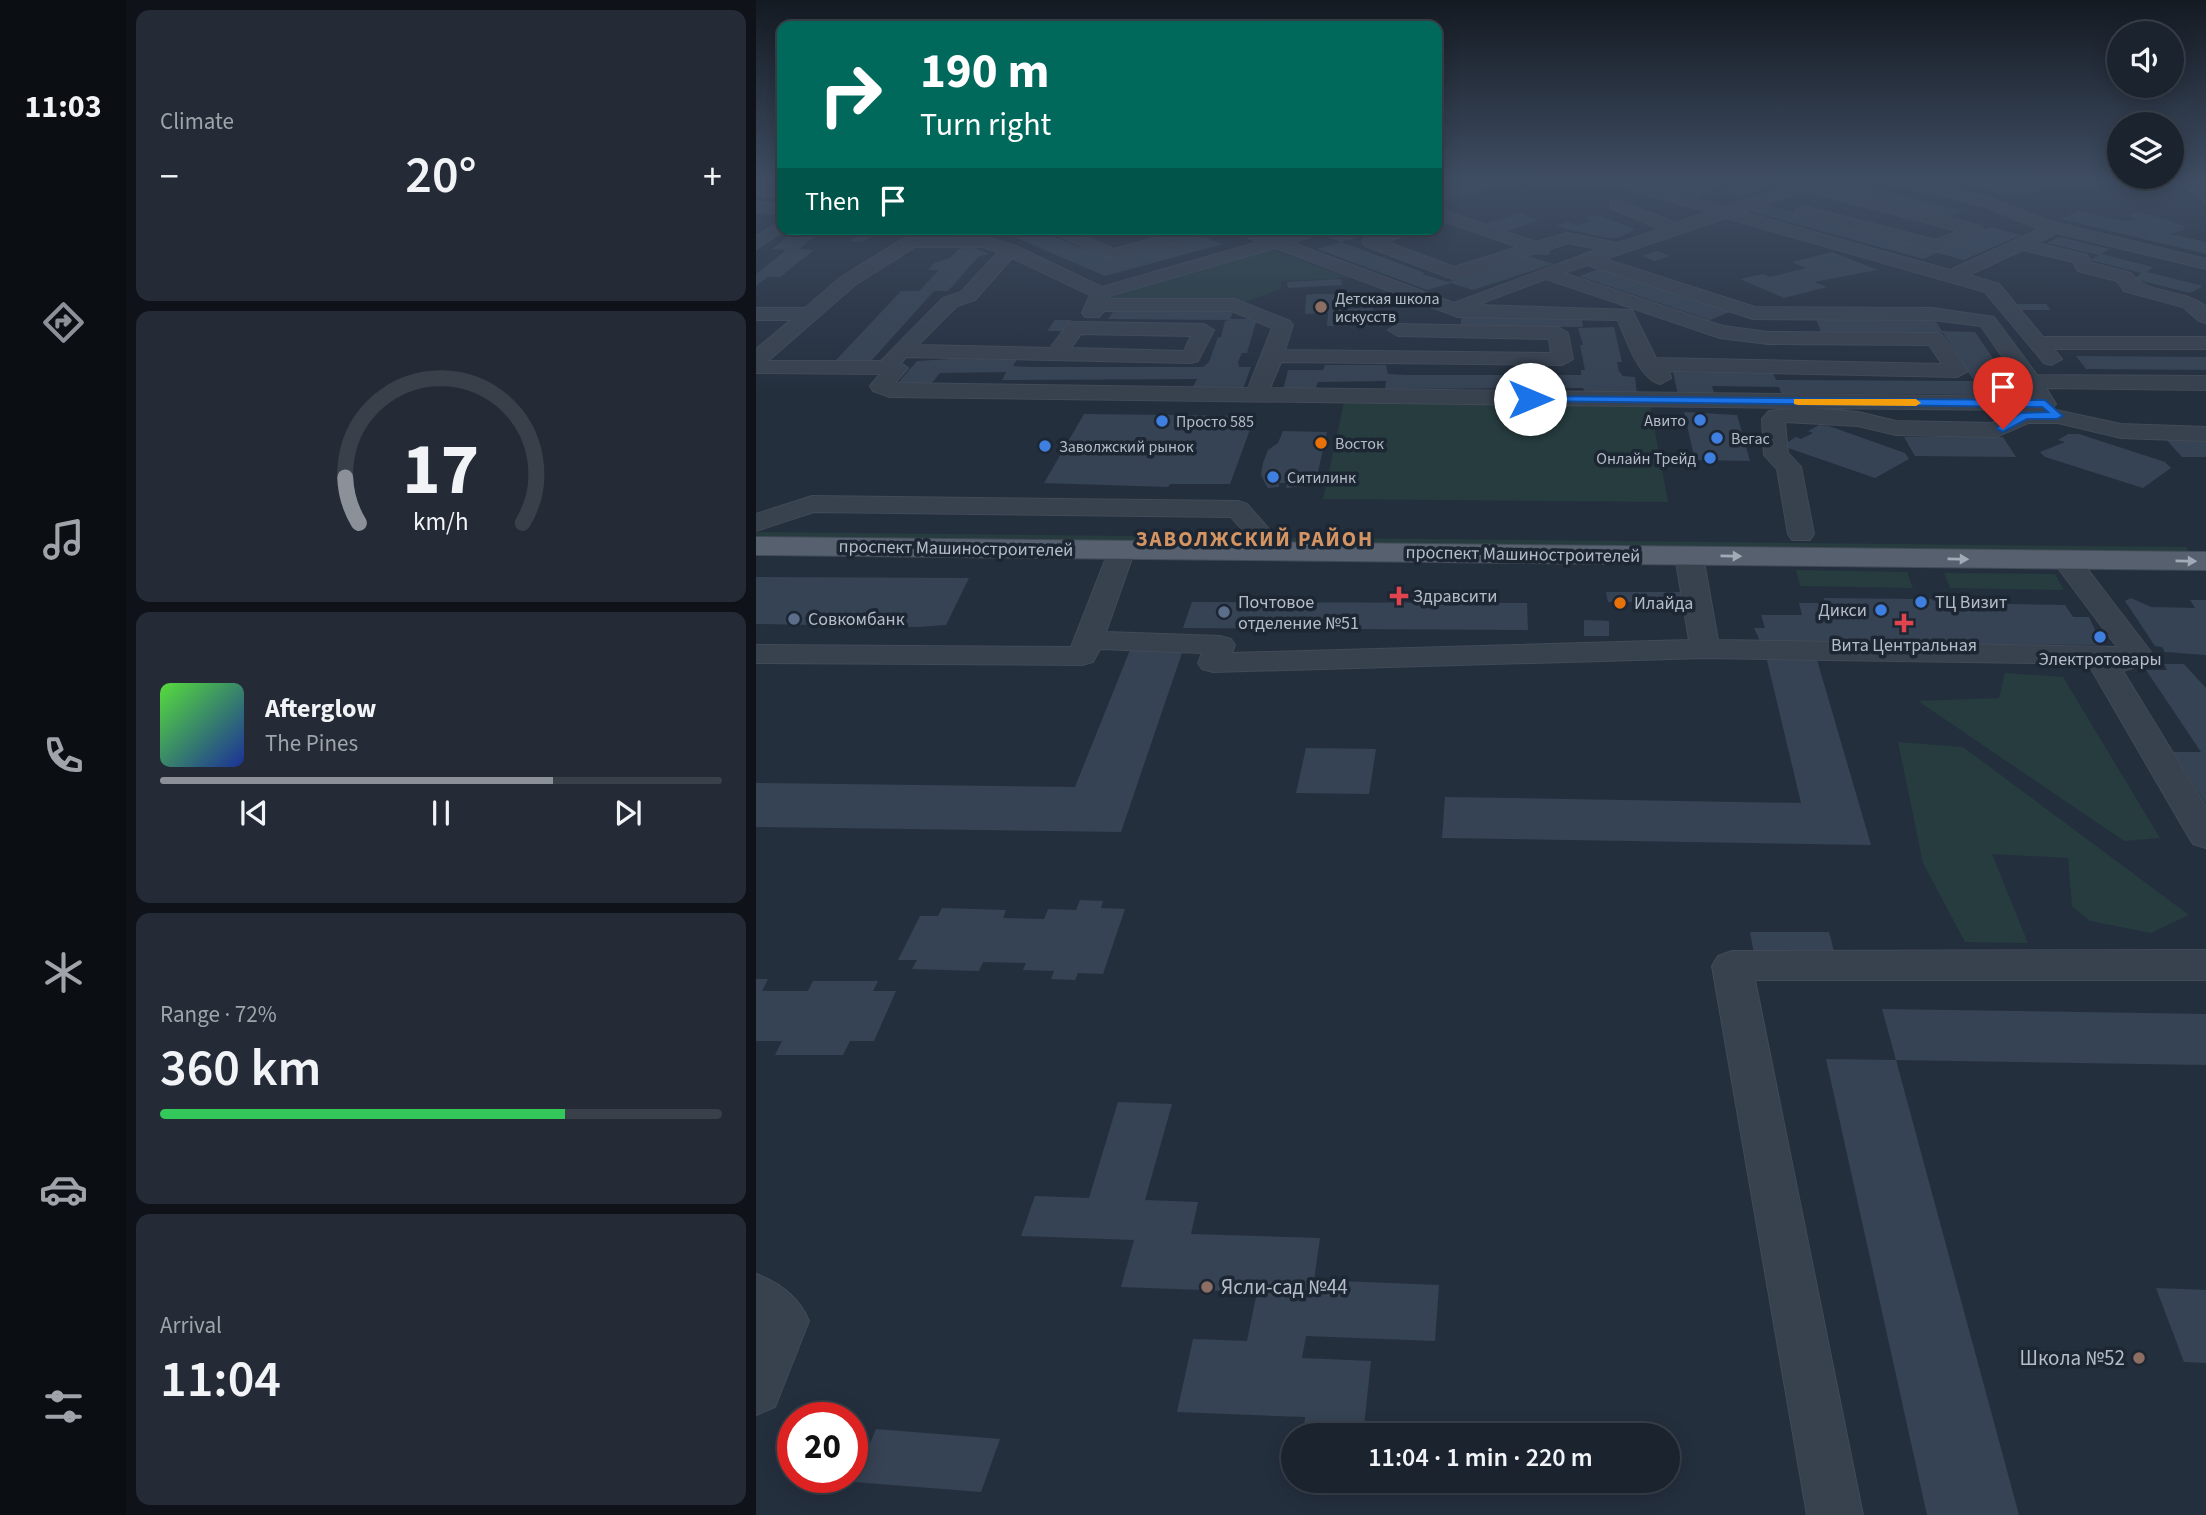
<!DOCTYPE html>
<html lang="en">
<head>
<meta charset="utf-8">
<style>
	:root { --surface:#1b232e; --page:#242b36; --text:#f1f3f6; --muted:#a0a4aa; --line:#39404a; --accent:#8c9099 }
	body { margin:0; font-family:"Source Sans 3",sans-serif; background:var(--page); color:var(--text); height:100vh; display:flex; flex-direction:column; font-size:26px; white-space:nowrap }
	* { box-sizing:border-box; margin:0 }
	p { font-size:23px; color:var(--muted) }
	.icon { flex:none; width:38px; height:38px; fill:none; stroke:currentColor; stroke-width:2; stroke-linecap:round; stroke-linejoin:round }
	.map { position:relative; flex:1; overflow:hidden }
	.side { display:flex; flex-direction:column; gap:10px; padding:10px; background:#0f1319; width:630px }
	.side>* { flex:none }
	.hud { position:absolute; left:21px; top:21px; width:665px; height:214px; border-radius:14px; box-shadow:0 4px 18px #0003,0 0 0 2px var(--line); background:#00695c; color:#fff; overflow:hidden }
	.controls { position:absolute; left:1351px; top:21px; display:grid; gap:14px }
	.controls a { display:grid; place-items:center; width:77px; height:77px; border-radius:50%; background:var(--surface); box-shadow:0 4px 18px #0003,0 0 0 2px var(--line); font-size:35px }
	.speed { position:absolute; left:21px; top:1402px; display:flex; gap:14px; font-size:35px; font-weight:700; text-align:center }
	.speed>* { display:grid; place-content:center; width:91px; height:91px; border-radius:50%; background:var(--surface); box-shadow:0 4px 18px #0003,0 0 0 2px var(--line); line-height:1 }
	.speed .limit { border:10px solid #d22; background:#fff; color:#111 }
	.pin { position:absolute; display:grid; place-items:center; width:60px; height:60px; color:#fff; margin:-72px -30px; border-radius:50% 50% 50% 0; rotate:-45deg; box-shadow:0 0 7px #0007 }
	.pin .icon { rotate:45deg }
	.me { position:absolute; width:77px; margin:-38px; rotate:90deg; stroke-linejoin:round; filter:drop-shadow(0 0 5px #0008) }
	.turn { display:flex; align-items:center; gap:24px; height:147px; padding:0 28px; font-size:32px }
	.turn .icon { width:91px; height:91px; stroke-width:2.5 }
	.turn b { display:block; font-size:49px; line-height:60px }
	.then { display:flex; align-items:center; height:66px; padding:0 28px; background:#0003; gap:14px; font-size:26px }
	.big { font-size:52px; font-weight:600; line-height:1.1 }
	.side .tile { flex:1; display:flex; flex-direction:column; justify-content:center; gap:10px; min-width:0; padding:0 24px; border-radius:14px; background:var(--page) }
	.side .dial { align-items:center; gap:0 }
	.dial svg { height:182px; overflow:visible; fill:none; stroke:var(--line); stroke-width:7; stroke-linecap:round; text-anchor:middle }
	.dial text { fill:var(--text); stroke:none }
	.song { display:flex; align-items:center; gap:21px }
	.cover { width:84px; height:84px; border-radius:10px; background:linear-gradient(135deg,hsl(110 70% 55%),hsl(230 70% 35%)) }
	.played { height:7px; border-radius:4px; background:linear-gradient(90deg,var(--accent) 70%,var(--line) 70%) }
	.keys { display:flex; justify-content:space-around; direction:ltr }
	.heat { display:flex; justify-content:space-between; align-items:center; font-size:38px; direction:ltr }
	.charge { height:10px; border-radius:5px; background:linear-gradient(90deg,#34c759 72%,var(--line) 0) }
	.trip { position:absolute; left:525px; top:1423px; width:399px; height:70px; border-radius:35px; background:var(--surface); box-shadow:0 4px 18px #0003,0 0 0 2px var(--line); font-weight:600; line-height:70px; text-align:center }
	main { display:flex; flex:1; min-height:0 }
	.menu { display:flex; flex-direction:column; width:126px; justify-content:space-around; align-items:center; background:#0b0e12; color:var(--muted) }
	.menu .icon { width:49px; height:49px }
	.menu .selected { color:var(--accent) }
	.menu b { font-size:32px; color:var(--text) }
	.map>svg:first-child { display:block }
	.green { fill:#263c3f }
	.building { fill:#364354 }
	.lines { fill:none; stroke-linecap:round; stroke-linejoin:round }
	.minor-casing { stroke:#414a57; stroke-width:2 }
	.major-casing { stroke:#414a57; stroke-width:2 }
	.minor { fill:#38414e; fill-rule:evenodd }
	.major { fill:#56606e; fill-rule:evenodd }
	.oneway { fill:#a1aab7 }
	.route { fill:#1a73e8; stroke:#114b97; stroke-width:2 }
	.slow { fill:#f59e0b }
	.education-dot { fill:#8d6e63; stroke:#1d2633; stroke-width:2.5 }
	.shop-dot { fill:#3f7fe0; stroke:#1d2633; stroke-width:2.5 }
	.food-dot { fill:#e8710a; stroke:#1d2633; stroke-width:2.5 }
	.health-dot { fill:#e0444e; stroke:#1d2633; stroke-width:2.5 }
	.service-dot { fill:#5c6f8a; stroke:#1d2633; stroke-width:2.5 }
	.labels { text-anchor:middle; stroke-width:7; stroke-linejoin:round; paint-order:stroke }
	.far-poi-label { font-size:16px; fill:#b4bcc9; stroke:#1d2633; text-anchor:start }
	.street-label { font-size:18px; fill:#b4bcc9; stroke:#1d2633 }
	.poi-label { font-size:18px; fill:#b4bcc9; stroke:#1d2633; text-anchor:start }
	.far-district-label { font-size:21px; font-weight:bold; letter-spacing:2px; fill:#d59563; stroke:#1d2633 }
	.near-poi-label { font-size:21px; fill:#b4bcc9; stroke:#1d2633; text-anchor:start }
</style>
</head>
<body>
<main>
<nav class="menu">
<b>11:03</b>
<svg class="icon selected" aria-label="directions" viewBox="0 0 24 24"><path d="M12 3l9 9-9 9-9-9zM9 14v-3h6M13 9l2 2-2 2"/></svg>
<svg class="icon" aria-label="music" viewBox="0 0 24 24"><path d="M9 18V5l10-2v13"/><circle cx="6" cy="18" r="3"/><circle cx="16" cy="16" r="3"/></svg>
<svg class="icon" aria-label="phone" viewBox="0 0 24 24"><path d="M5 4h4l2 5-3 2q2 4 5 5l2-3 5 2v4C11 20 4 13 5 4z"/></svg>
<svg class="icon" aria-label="climate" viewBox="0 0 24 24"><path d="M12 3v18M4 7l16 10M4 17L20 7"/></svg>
<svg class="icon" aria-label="car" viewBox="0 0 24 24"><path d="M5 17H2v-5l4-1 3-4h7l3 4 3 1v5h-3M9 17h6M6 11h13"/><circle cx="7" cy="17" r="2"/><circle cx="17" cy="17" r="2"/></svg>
<svg class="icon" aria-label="filters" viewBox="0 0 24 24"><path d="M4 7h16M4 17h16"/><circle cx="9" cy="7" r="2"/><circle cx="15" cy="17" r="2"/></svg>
</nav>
<section class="side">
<div class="tile"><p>Climate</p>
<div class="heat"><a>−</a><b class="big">20°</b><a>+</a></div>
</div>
<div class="tile dial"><svg viewBox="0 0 100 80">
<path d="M14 69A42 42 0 1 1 86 69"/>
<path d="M14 69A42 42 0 0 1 8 49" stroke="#8c9099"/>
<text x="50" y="56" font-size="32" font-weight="700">17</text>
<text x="50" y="72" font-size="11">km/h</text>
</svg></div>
<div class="tile">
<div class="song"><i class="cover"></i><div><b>Afterglow</b><p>The Pines</p></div></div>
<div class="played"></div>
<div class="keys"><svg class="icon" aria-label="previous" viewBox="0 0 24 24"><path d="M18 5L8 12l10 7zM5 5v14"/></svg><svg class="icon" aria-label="pause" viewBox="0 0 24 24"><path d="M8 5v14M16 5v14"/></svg><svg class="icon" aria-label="next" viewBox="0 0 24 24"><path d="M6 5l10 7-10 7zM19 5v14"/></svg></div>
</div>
<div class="tile"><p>Range · 72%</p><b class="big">360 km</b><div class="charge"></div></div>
<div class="tile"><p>Arrival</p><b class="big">11:04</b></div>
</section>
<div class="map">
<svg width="1450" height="1515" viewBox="0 0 1450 1515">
	<rect width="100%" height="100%" fill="#242f3e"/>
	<path class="green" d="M514,249L594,278L525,281V289L482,304L363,303L348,296Z
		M588,402L894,404L912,502L567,499Z
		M0,532L1430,547L1434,552L0,537Z
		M1040,570L1151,572L1157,588L1044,586Z
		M1188,573L1299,574L1308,590L1194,588Z
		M1249,673L1307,677L1404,838L1368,841L1162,701L1243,698Z
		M1142,742L1207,747L1433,915L1395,933L1334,921L1316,906L1312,858L1236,854L1272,943L1209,942L1167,863Z"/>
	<path class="building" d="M910,179L928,185L959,192L942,197L877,180Z
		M1000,179H1038L981,198L959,192Z
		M1220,179L1227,180L1309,179L1273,194L1261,192L1252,195L1184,180Z
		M1090,182L1207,211L1191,218L1073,188Z
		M0,190L26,191V198L0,197Z
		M1012,205L1182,251L1235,227L1265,235L1208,260L1181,253L1167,259L993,211Z
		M1323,211L1368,221L1381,220L1373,216L1381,212L1412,220L1430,227L1426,228L1430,229L1415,234L1450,242V254L1305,219Z
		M764,213L783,220L752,231L725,225Z
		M841,215L879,229L863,238H851L799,226L811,222L822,225L836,221L829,218Z
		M57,229H81L77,233H63L43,249L58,250L24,277H11L0,286V274L30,250L16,249L38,232Z
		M116,229H125L107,242L93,241Z
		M279,229L358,261L448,237L467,244L349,276L258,237L222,231Z
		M592,229H628V230L585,242L566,235Z
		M1303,237L1354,249L1342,255L1291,243Z
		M585,242L669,273L666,274L695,283L671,290L561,249Z
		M217,247L233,254L223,256L192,291H178L116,360H80L145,291H163L183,270H172L178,263L194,258L202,249Z
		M901,251L914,256L899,261L886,256Z
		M1076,252L1122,270L1058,282L1071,287L1028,298L984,279L1007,274L1014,277L1050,268L1036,262Z
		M1345,254L1397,267L1391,272L1447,286L1434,293L1378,279L1385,273L1334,260Z
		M773,256L797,264L717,290L692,282Z
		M843,269L974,312L954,320L823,276Z
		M585,279L586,285L532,288L531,282Z
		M558,294H592V309L617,308V317L622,316V321L617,325L571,326L572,313L549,314L550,295Z
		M1260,304H1290L1295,310H1265Z
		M360,308H479L474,319H501L491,353H486L482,362L483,367H495L487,389H436L441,379L246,380L250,372L184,373L175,384H141L161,361L193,359H261L257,366L275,367H447L453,362L462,337H465L469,321L473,320L352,319Z
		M705,315H825L827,327L705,326Z
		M1060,319L1179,320L1186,331L1219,332L1267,402L1230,401L1226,395L1025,393L1023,387L956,386L959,396L922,395L917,372L1017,373L1020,380L1218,381L1187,333L1065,332Z
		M299,320H316L308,331H291Z
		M858,327L866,362H861L863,371L867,376L879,377L881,394L830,395L827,388L629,389L630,381L562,382L559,390H527L532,370H567L569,365H630L632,374L652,375H825V370H829L824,345H827L822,328Z
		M1320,356L1450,357V370L1330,369Z
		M928,412L981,415L994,461L939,460Z
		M328,414L499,416L474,484H414L412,487L288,483Z
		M1063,425L1073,426L1149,453L1153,459L1119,478L1032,448L1029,444L1040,437L1045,439L1057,433L1052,431Z
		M527,431L571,432L559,485L530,488L531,483H523V487L512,488L510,485L505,475L507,463L512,450L522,443Z
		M1312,434H1323L1409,462L1415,468L1387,488L1289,457L1284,452L1309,442L1302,440Z
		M1148,437H1247L1260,457L1159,456Z
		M1409,438H1450V457H1426Z
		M0,577L213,578L190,625L162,627L0,624Z
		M850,592H926L931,611L913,612L910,602H852Z
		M1068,598L1249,600L1252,604L1309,605L1317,617H1333L1346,645L1043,643L1059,653L1115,845L686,838L689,797L1045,803L1009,652L998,628H1009L1005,615H1046L1043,603H1069Z
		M1375,598L1395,607L1439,608L1434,600H1450V655L1409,652L1406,647L1399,646L1369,601Z
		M436,602L771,603L772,630L427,628Z
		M828,620L853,621V636H828Z
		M374,650H427L365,832L0,827V783L319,787Z
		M1408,664H1428L1450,688V804L1417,752H1445L1390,670H1411Z
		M550,748L620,749L613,794L540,793Z
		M324,900L347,901L345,908L369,909L347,974L322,973L319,980L295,979L298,971L267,970L270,963L227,962L223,971L156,969L161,960H142L164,916H182L186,908L250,910L247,918L288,919L292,909L320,910Z
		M994,932H1073L1080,959H999Z
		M0,979H12L6,991H52L57,981H122L117,991H140L118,1041H94L87,1055H19L26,1041H0Z
		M1126,1009L1450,1014V1065L1140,1060Z
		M1070,1059L1140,1060L1263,1515H1171Z
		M362,1102L416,1104L389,1200L442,1202L435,1234L564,1238L558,1280L683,1285L679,1341L550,1336L546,1358L615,1361L607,1435H547L549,1417L421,1412L437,1339L491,1341L501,1292L365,1287L378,1240L265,1236L279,1196L333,1198Z
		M1400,1288L1450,1290V1363L1428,1362Z
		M120,1429L244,1439L225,1492L98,1482Z"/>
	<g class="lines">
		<g class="minor-casing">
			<path id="minor" d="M730,179H755L752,182L681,202V192Z
				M844,179H868L969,207L1053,179H1076L1064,186L1225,226L1228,230L1181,251L1041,215L1039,211L1047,206L1180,240L1202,231L1048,191L987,212L1194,270L1283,229L1227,206L1130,182L1127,179H1154L1232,197L1293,221L1450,259V269L1301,233L1281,243L1331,255L1336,263L1375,273C1391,296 1429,288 1450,307V323L1443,321L1427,307L1368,291L1361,281L1322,271L1317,262L1267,250L1213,275L1243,284L1287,337H1450V349H1298L1306,359L1295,365L1288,363L1229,292L970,218L849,259L999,307L1176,308L1238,317L1281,375L1450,376V390L1290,388L1300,404L1295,409L1365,424L1450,427V441L1365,438L1302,423H1272L1240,437L1140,435L1102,426L1029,422L1032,453L1045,467L1058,534L1054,540H1036L1032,534L1021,469L1008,455L1006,419L1013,411L1040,408L134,397L117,391L114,386L124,374L0,373V349L35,320H0V308H49L85,277L163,229H178L180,232L175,237L233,238L260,246L346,287L502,242L476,229H500L520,237L546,229H574L537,243L698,303L842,249L812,243L794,249L792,254L779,253L697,279L609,246L606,242L609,238L637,229H663L632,242L698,267L762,247L681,219V208L780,242L811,233L862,243L904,229L854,208V202L860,200L920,223L953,212L847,182ZM159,247H226L242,252L205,292L187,298L125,361H12L99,285ZM519,248L702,317L862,320C870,339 883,379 904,384L915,378L913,371L1201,377L1212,371L1186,335L1179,333L1012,332L967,326L808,273L831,265L997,319L1176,320L1225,326L1274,397L514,388L525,362L806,365L817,359L812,333L802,327L642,324L632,330L642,336L793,339L795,353L529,350L537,325L534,321L479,299H353V296ZM256,258L334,295L326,313L329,317H343L348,311H476L516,328L492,388L139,383L152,368L145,363L150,357L435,363L442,361L458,330L448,324L319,322L312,324L294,348L162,345L201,306L219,300ZM790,279L964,338L1012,344L1173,345L1186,364L900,358L876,310L721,305ZM325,334L435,336L428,351L315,348ZM1055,408L1263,410L1236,423L1140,421L1102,412Z
				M927,179H977L954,189Z
				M1417,179H1435L1450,190V203Z
				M0,202L26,204V214L0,212Z
				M26,220V229H31L0,249V236Z
				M288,229H311L358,249L432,229H460L458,233L357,260Z
				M56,496L482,501L491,504L513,529L509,535C491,539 486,529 475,517L58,512L0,531V514Z
				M366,542L376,544L379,550L350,632L464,636L475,639L479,645L476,653L933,640L919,556L923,550H943L947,556L962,640L1361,647L1296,560L1300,554H1320L1398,656L1394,662L1367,671L1450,807V848L1437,844L1432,836L1334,667L1336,664L949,658L457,672L446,669L442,663L446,653L344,649L337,662L326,665L0,663V645L315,647L353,550L356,544Z
				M1450,950V980H999L1107,1515H1051L956,966L962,956L976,951Z
				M0,1274C24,1283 43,1297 53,1321L19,1407L0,1415Z"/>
		</g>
		<g class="major-casing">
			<path id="major" d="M0,537L1450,552V570L0,555Z"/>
		</g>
		<use href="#minor" class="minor"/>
		<use href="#major" class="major"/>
	</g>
	<defs><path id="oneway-solid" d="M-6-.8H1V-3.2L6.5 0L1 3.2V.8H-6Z" transform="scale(1.75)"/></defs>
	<g class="oneway">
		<use href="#oneway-solid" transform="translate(975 556) rotate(1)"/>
		<use href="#oneway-solid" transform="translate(1202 559) rotate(1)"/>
		<use href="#oneway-solid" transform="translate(1430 561) rotate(1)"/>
	</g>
	<linearGradient id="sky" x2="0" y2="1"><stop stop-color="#141a22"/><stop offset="0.46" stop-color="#3f4d63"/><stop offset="1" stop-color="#3f4d63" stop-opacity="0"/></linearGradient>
	<rect width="1450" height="391" fill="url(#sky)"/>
	<path class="route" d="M774,396L1289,400L1307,416L1301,419H1271L1247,432L1241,429L1243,426L1265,413L1292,412L1286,407L770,401V397Z"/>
	<path class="slow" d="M1038,399H1160L1165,403L1160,406L1042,405L1038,404Z"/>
	<g class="education-dot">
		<circle cx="565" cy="307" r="7"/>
		<circle cx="451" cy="1287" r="7"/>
		<circle cx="1383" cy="1358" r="7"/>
	</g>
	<g class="shop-dot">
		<circle cx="944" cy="420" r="7"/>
		<circle cx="406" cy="421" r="7"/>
		<circle cx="961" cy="438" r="7"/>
		<circle cx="289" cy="446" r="7"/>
		<circle cx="954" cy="458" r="7"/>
		<circle cx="517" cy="477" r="7"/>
		<circle cx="1165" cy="602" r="7"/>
		<circle cx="1125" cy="610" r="7"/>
		<circle cx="1344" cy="637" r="7"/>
	</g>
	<g class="food-dot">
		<circle cx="565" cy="443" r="7"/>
		<circle cx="864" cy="603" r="7"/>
	</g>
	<g class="health-dot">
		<path d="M639.5 585.5h7v7h7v7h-7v7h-7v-7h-7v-7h7z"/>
		<path d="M1144.5 612.5h7v7h7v7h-7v7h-7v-7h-7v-7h7z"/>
	</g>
	<g class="service-dot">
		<circle cx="468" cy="612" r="7"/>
		<circle cx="38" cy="619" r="7"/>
	</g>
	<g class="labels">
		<g class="far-poi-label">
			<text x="579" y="304">Детская школа<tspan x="579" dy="18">искусств</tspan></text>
			<text x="930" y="426" text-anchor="end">Авито</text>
			<text x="420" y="427">Просто 585</text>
			<text x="975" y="444">Вегас</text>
			<text x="579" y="449">Восток</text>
			<text x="303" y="452">Заволжский рынок</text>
			<text x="940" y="464" text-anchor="end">Онлайн Трейд</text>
			<text x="531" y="483">Ситилинк</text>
		</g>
		<g class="street-label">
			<text transform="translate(200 548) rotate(1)" y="6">проспект Машиностроителей</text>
			<text transform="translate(767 554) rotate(1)" y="6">проспект Машиностроителей</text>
		</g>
		<g class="poi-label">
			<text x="657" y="602">Здравсити</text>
			<text x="482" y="608">Почтовое<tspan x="482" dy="21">отделение №51</tspan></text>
			<text x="1179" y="608">ТЦ Визит</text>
			<text x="878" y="609">Илайда</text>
			<text x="1111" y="616" text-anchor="end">Дикси</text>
			<text x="52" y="625">Совкомбанк</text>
			<text x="1148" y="651" text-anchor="middle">Вита Центральная</text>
			<text x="1344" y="665" text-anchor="middle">Электротовары</text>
		</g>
		<g class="far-district-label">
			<text x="499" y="546">ЗАВОЛЖСКИЙ РАЙОН</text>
		</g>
		<g class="near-poi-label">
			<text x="465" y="1294">Ясли-сад №44</text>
			<text x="1369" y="1365" text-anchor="end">Школа №52</text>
		</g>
	</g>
</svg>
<div class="controls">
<a><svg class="icon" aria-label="sound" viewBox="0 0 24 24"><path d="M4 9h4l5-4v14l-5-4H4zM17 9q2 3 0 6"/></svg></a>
<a><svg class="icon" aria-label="layers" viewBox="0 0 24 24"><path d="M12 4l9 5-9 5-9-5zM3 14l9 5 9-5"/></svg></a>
</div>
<div class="speed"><div class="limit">20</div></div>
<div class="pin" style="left:1247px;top:429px;background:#d93025"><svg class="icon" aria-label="arrive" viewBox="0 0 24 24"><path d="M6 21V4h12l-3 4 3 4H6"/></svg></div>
<svg class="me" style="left:774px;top:399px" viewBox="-20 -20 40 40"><circle r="19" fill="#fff"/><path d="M0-13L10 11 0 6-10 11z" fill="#1a73e8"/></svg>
<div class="trip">11:04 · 1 min · 220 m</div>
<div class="hud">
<div class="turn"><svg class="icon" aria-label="right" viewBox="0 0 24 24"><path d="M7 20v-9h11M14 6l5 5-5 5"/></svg><div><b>190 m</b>Turn right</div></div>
<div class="then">Then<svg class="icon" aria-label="arrive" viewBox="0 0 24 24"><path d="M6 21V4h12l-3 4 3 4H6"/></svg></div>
</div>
</div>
</main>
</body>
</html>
